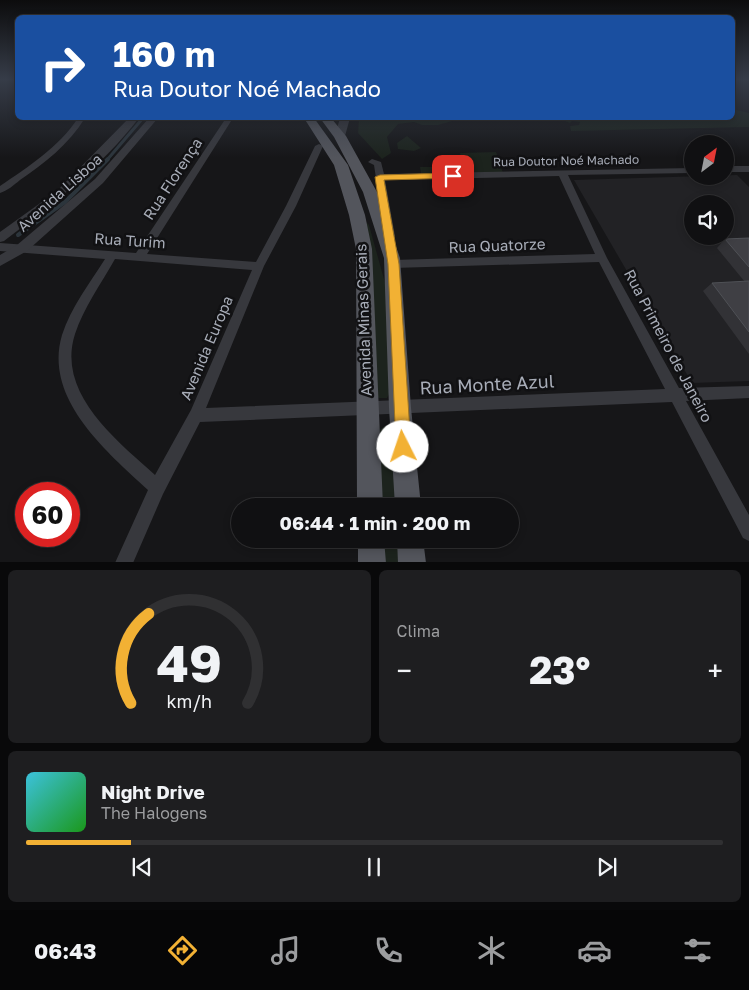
<!DOCTYPE html>
<html lang="pt">
<head>
<meta charset="utf-8">
<style>
	:root { --surface:#101012; --page:#1e1e20; --text:#f1f3f6; --muted:#9c9d9f; --line:#303032; --accent:#f2b134 }
	body { margin:0; font-family:"Golos Text",sans-serif; background:var(--page); color:var(--text); height:100vh; display:flex; flex-direction:column; font-size:19px; white-space:nowrap }
	* { box-sizing:border-box; margin:0 }
	p { font-size:16px; color:var(--muted) }
	.icon { flex:none; width:28px; height:28px; fill:none; stroke:currentColor; stroke-width:2; stroke-linecap:round; stroke-linejoin:round }
	.map { position:relative; height:562px; overflow:hidden }
	.drawer { display:flex; flex-direction:column; gap:8px; padding:8px; background:#09090a; flex:1 }
	.drawer>* { flex:none }
	.guide { position:absolute; left:15px; top:15px; width:720px; height:105px; border-radius:8px; box-shadow:0 2px 8px #0003,0 0 0 1px var(--line); background:#1a4fa0; color:#fff; overflow:hidden }
	.needle { width:32px; rotate:32deg }
	.controls { position:absolute; left:684px; top:135px; display:grid; gap:10px }
	.controls a { display:grid; place-items:center; width:50px; height:50px; border-radius:50%; background:var(--surface); box-shadow:0 2px 8px #0003,0 0 0 1px var(--line); font-size:25px }
	.speed { position:absolute; left:15px; top:482px; display:flex; gap:10px; font-size:25px; font-weight:700; text-align:center }
	.speed>* { display:grid; place-content:center; width:65px; height:65px; border-radius:50%; background:var(--surface); box-shadow:0 2px 8px #0003,0 0 0 1px var(--line); line-height:1 }
	.speed .limit { border:8px solid #d22; background:#fff; color:#111 }
	.pin { position:absolute; display:grid; place-items:center; width:42px; height:42px; color:#fff; margin:-21px; border-radius:10px; box-shadow:0 2px 8px #0006 }
	.me { position:absolute; width:55px; margin:-28px; rotate:356deg; stroke-linejoin:round; filter:drop-shadow(0 0 4px #0008) }
	.turn { display:flex; align-items:center; gap:18px; height:105px; padding:0 15px; font-size:22px }
	.turn .icon { width:65px; height:65px; stroke-width:2.5 }
	.turn b { display:block; font-size:35px; line-height:42px }
	.big { font-size:38px; font-weight:700; line-height:1.1 }
	.drawer .widget { flex:1; display:flex; flex-direction:column; justify-content:center; gap:8px; min-width:0; padding:0 18px; border-radius:8px; background:var(--page) }
	.drawer .dial { align-items:center; gap:0 }
	.dial svg { height:130px; overflow:visible; fill:none; stroke:var(--line); stroke-width:7; stroke-linecap:round; text-anchor:middle }
	.dial text { fill:var(--text); stroke:none }
	.song { display:flex; align-items:center; gap:15px }
	.cover { width:60px; height:60px; border-radius:8px; background:linear-gradient(135deg,hsl(190 70% 55%),hsl(120 70% 35%)) }
	.played { height:5px; border-radius:2px; background:linear-gradient(90deg,var(--accent) 15%,var(--line) 15%) }
	.keys { display:flex; justify-content:space-around; direction:ltr }
	.heat { display:flex; justify-content:space-between; align-items:center; font-size:28px; direction:ltr }
	.drawer .tiles { flex:1; display:grid; gap:8px; grid-template-columns:1fr 1fr }
	.widget:last-child { grid-column:span 2 }
	.trip { position:absolute; left:231px; top:498px; width:288px; height:50px; border-radius:25px; background:var(--surface); box-shadow:0 2px 8px #0003,0 0 0 1px var(--line); font-weight:700; line-height:50px; text-align:center }
	.tab-bar { display:flex; height:80px; justify-content:space-around; align-items:center; background:#060607; color:var(--muted) }
	.tab-bar .icon { width:35px; height:35px }
	.tab-bar .selected { color:var(--accent) }
	.tab-bar b { font-size:22px; color:var(--text) }
	.map>svg:first-child { display:block }
	.built { fill:#222225; fill-rule:evenodd }
	.green { fill:#1c231d }
	.lines { fill:none; stroke-linecap:round; stroke-linejoin:round }
	.stream-far1 { stroke:#2c353c; stroke-width:3 }
	.stream { stroke:#2c353c; stroke-width:4 }
	.minor { fill:#37383d; fill-rule:evenodd }
	.tertiary { fill:#37383d; fill-rule:evenodd }
	.primary { fill:#53555c; fill-rule:evenodd }
	.wall { fill:#323236 }
	.building { fill:#3f3f44; stroke:#4f5156 }
	.route { fill:#f2b134; stroke:#9d7322 }
	.labels { text-anchor:middle; stroke-width:5; stroke-linejoin:round; paint-order:stroke }
	.far-street-label { font-size:12px; fill:#a8adb8; stroke:#111113 }
	.street-label { font-size:15px; fill:#a8adb8; stroke:#111113 }
	.near-street-label { font-size:18px; fill:#a8adb8; stroke:#111113 }
</style>
</head>
<body>
<div class="map">
<svg width="749" height="563" viewBox="0 0 749 563">
	<rect width="100%" height="100%" fill="#161618"/>
	<path class="built" d="M737,175L749,187V381L692,383L574,180ZM692,204H725V236H692Z"/>
	<path class="green" d="M733,109L749,113V127L571,131L570,126L579,125L580,122L572,121L570,123L558,118H732Z
		M359,118H463L438,125H422L414,122L398,124L387,137L391,153L382,159L358,133Z
		M407,136L421,148L414,151L398,149L397,143Z
		M496,152L503,173H465L460,153Z
		M420,167H459L460,173H421Z
		M365,221L369,225L387,290L389,394L387,398H379L373,395Z
		M385,426L392,430L397,506H380L377,431Z
		M382,539H399L401,562H383Z"/>
	<g class="lines">
		<path class="stream-far1" d="M107,160L143,118"/>
		<path class="stream" d="M18,235L65,202L108,159"/>
		<path class="minor" d="M78,118H85C69,144 45,163 20,180C14,185 7,191 0,193V186C28,167 59,147 78,118Z
			M226,118H233L147,254L256,262L286,206L315,146L319,144L323,146L296,206L264,266L206,408L665,389L599,262L393,268L388,264L393,260L595,254L559,176L385,180L395,236L390,240L385,236L374,165L368,162L372,159L381,162L384,174L692,168V173L568,175L607,258L679,388L749,386V398L686,401L749,515V541L743,538L672,402L200,422L163,494L133,563H115L148,490C107,452 43,399 62,335C71,307 90,283 105,259L0,251V243L136,253ZM115,259L252,270L191,410L155,475C116,440 56,393 75,334C84,307 101,284 115,259Z
			M725,166H749V172H725Z"/>
		<path class="tertiary" d="M129,118H139C101,167 53,204 4,241L0,242V232L57,191Z
			M149,118H158L103,183L27,251L0,266V255L17,245L95,179Z
			M340,118H350L345,136L340,139L335,136Z"/>
		<path class="primary" d="M304,118H314L348,165L365,215L372,249L383,506H357L356,249L349,215L334,165Z
			M320,118H331L346,136L377,192L400,258L411,408L421,506H395L389,408L384,258L363,192L334,137Z
			M358,539H384L386,563H358Z
			M397,539H423L426,563H398Z"/>
	</g>
	<path class="wall" d="M749,238V354L703,291L712,283L745,282L717,248L725,239Z"/>
	<path class="building" d="M749,238V267L725,239Z
		M749,281V332L712,283Z"/>
	<linearGradient id="sky" x2="0" y2="1"><stop stop-color="#0c0c0d"/><stop offset="0.5" stop-color="#363c48"/><stop offset="1" stop-color="#363c48" stop-opacity="0"/></linearGradient>
	<rect width="749" height="158" fill="url(#sky)"/>
	<path class="route" d="M453,173L457,176L456,178L384,180L399,264L411,447L409,452L403,455L398,452L396,447L388,264L375,177L380,175Z"/>
	<g class="labels">
		<g class="far-street-label">
			<text transform="translate(566 161) rotate(-1)" y="4">Rua Doutor Noé Machado</text>
		</g>
		<g class="street-label">
			<text transform="translate(173 179) rotate(-57)" y="5">Rua Florença</text>
			<text transform="translate(60 193) rotate(-42)" y="5">Avenida Lisboa</text>
			<text transform="translate(130 241) rotate(4)" y="5">Rua Turim</text>
			<text transform="translate(497 246) rotate(-2)" y="5">Rua Quatorze</text>
			<text transform="translate(364 320) rotate(-92)" y="5">Avenida Minas Gerais</text>
			<text transform="translate(668 346) rotate(62)" y="5">Rua Primeiro de Janeiro</text>
			<text transform="translate(207 348) rotate(-67)" y="5">Avenida Europa</text>
		</g>
		<g class="near-street-label">
			<text transform="translate(487 385) rotate(-3)" y="6">Rua Monte Azul</text>
		</g>
	</g>
</svg>
<div class="controls">
<a><svg class="needle" viewBox="-14 -14 28 28"><path d="M0-13l5 13h-10z" fill="#e53935"/><path d="M0 13l5-13h-10z" fill="#9c9d9f"/></svg></a>
<a><svg class="icon" aria-label="sound" viewBox="0 0 24 24"><path d="M4 9h4l5-4v14l-5-4H4zM17 9q2 3 0 6"/></svg></a>
</div>
<div class="speed"><div class="limit">60</div></div>
<div class="pin" style="left:453px;top:176px;background:#d93025"><svg class="icon" aria-label="arrive" viewBox="0 0 24 24"><path d="M6 21V4h12l-3 4 3 4H6"/></svg></div>
<svg class="me" style="left:403px;top:447px" viewBox="-20 -20 40 40"><circle r="19" fill="#fff"/><path d="M0-13L10 11 0 6-10 11z" fill="#f2b134"/></svg>
<div class="trip">06:44 · 1 min · 200 m</div>
<div class="guide">
<div class="turn"><svg class="icon" aria-label="right" viewBox="0 0 24 24"><path d="M7 20v-9h11M14 6l5 5-5 5"/></svg><div><b>160 m</b>Rua Doutor Noé Machado</div></div>
</div>
</div>
<section class="drawer">
<div class="tiles">
<div class="widget dial"><svg viewBox="0 0 100 80">
<path d="M14 69A42 42 0 1 1 86 69"/>
<path d="M14 69A42 42 0 0 1 25 14" stroke="#f2b134"/>
<text x="50" y="56" font-size="32" font-weight="700">49</text>
<text x="50" y="72" font-size="11">km/h</text>
</svg></div>
<div class="widget"><p>Clima</p>
<div class="heat"><a>−</a><b class="big">23°</b><a>+</a></div>
</div>
<div class="widget">
<div class="song"><i class="cover"></i><div><b>Night Drive</b><p>The Halogens</p></div></div>
<div class="played"></div>
<div class="keys"><svg class="icon" aria-label="previous" viewBox="0 0 24 24"><path d="M18 5L8 12l10 7zM5 5v14"/></svg><svg class="icon" aria-label="pause" viewBox="0 0 24 24"><path d="M8 5v14M16 5v14"/></svg><svg class="icon" aria-label="next" viewBox="0 0 24 24"><path d="M6 5l10 7-10 7zM19 5v14"/></svg></div>
</div>
</div>
</section>
<nav class="tab-bar">
<b>06:43</b>
<svg class="icon selected" aria-label="directions" viewBox="0 0 24 24"><path d="M12 3l9 9-9 9-9-9zM9 14v-3h6M13 9l2 2-2 2"/></svg>
<svg class="icon" aria-label="music" viewBox="0 0 24 24"><path d="M9 18V5l10-2v13"/><circle cx="6" cy="18" r="3"/><circle cx="16" cy="16" r="3"/></svg>
<svg class="icon" aria-label="phone" viewBox="0 0 24 24"><path d="M5 4h4l2 5-3 2q2 4 5 5l2-3 5 2v4C11 20 4 13 5 4z"/></svg>
<svg class="icon" aria-label="climate" viewBox="0 0 24 24"><path d="M12 3v18M4 7l16 10M4 17L20 7"/></svg>
<svg class="icon" aria-label="car" viewBox="0 0 24 24"><path d="M5 17H2v-5l4-1 3-4h7l3 4 3 1v5h-3M9 17h6M6 11h13"/><circle cx="7" cy="17" r="2"/><circle cx="17" cy="17" r="2"/></svg>
<svg class="icon" aria-label="filters" viewBox="0 0 24 24"><path d="M4 7h16M4 17h16"/><circle cx="9" cy="7" r="2"/><circle cx="15" cy="17" r="2"/></svg>
</nav>
</body>
</html>
